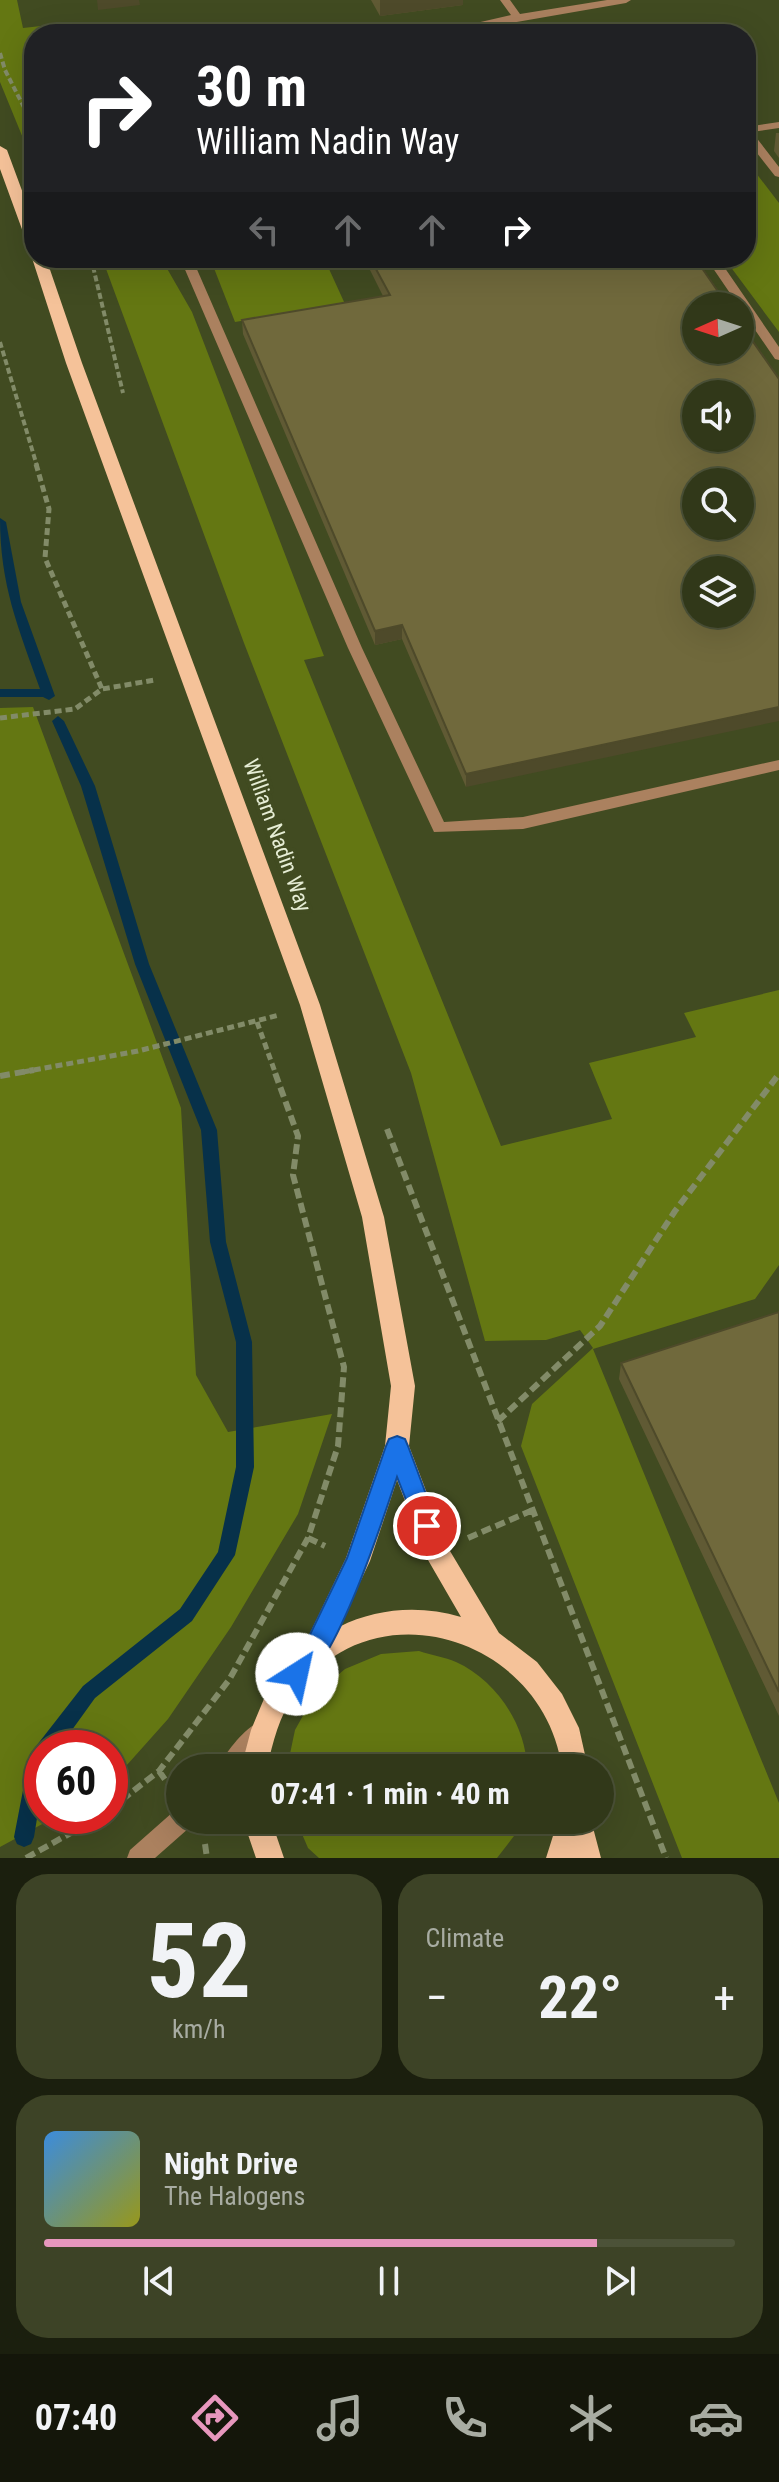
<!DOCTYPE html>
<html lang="en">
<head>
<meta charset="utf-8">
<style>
	:root { --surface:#313819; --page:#3d4326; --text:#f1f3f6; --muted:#a8aca2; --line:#4c5238; --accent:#e797bd }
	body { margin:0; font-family:"Roboto Condensed",sans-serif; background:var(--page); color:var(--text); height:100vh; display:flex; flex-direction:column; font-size:30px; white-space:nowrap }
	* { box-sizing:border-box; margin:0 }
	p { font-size:26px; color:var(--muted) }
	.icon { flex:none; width:44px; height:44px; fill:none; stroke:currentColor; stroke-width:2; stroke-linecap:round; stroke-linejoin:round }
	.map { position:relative; height:1858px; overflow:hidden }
	.side { display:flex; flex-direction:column; gap:16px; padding:16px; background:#1b1f0e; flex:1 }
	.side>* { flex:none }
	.guide { position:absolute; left:24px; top:24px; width:732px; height:244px; border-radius:32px; box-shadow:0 8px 32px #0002,0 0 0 2px var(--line); background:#202124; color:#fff; overflow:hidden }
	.needle { width:52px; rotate:267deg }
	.controls { position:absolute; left:682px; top:292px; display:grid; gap:16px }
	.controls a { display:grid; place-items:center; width:72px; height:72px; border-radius:50%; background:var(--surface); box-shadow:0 8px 32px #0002,0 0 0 2px var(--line); font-size:40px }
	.speed { position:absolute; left:24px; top:1730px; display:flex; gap:16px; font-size:40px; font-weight:700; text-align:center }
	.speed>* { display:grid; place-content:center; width:104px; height:104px; border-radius:50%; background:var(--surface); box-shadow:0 8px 32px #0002,0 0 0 2px var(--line); line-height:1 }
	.speed .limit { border:12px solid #d22; background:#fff; color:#111 }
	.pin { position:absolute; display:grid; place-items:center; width:68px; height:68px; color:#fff; margin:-34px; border:4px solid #fff; border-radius:50%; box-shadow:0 2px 8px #0007 }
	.me { position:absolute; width:88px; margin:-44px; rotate:35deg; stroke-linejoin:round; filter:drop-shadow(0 0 6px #0008) }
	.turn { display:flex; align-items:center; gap:28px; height:168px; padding:0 40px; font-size:36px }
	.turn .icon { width:104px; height:104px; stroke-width:2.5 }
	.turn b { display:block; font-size:56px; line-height:68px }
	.lanes { display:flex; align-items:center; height:76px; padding:0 40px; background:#0003; justify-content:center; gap:40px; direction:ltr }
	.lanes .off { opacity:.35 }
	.big { font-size:60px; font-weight:700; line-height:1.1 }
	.side .widget { flex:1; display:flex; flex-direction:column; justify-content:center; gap:12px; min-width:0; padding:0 28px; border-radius:32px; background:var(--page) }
	.side .dial { align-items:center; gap:0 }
	.dial b { font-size:104px; line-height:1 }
	.song { display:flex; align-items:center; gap:24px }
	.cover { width:96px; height:96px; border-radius:12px; background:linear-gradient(135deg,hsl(210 70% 55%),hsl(60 70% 35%)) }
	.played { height:8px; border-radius:4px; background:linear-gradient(90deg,var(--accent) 80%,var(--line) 80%) }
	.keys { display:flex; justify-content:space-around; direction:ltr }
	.heat { display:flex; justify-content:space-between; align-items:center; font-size:44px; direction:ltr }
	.side .tiles { flex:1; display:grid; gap:16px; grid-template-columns:1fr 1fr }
	.widget:last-child { grid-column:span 2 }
	.trip { position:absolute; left:166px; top:1754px; width:448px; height:80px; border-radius:40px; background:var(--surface); box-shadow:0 8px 32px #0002,0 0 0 2px var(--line); font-weight:700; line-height:80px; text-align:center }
	.tabs { display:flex; height:128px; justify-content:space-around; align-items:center; background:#14160a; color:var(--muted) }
	.tabs .icon { width:56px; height:56px }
	.tabs .selected { color:var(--accent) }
	.tabs b { font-size:36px; color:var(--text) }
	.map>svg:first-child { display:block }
	.green { fill:#647712 }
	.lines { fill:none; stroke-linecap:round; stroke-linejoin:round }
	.stream { fill:#07314a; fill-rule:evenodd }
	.path-far2 { stroke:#828b68; stroke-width:4; stroke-dasharray:6 3; stroke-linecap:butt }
	.path-far1 { stroke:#828b68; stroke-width:5; stroke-dasharray:7 4; stroke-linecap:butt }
	.path { stroke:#828b68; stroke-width:6; stroke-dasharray:10 5; stroke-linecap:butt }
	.service { fill:#ab815f; fill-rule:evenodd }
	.minor { fill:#ab815f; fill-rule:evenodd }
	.primary { fill:#f5c299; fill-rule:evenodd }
	.wall { fill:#605a34 }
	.shaded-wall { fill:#4e4a2a }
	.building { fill:#70693c; stroke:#4e4a2a; stroke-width:2; fill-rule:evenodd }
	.route { fill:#1a73e8; stroke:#114b97; stroke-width:2 }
	.labels { text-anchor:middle; stroke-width:8; stroke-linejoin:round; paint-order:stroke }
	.street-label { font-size:22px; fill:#e6edd5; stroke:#414b21 }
</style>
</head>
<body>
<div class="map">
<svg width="779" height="1858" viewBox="0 0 779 1858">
	<rect width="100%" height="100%" fill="#414b21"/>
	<path class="green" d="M0,0H17L23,28L50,25L52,34H34V165L0,82Z
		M746,160L779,203V332L724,258H746Z
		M102,258H161L192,312L324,656L304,660L501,1146L612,1119L589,1063L696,1037L684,1013L779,990V1265L755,1299L593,1349L779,1803V1858H682L521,1446L532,1404L593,1348L580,1330L546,1340L485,1341L411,1073L244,643Z
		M210,258H324L345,304L235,322Z
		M33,707L181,1108L196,1375L228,1432L332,1414L298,1514L231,1627L168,1719L110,1784V1748H42V1816H57L0,1847V708Z
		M419,1651C431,1655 445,1657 456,1662C496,1680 526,1725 527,1768H287L295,1730L315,1694L345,1669L381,1654Z
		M296,1820H519L514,1836L497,1858H319L308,1848Z"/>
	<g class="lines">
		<path class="stream" d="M0,518L6,522L21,602L55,696L49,700L43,697H0V689H40C18,627 0,585 0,518Z
			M58,716L64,721L95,786L149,964L217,1130L226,1242L252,1342L254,1467L235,1555L192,1621L95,1698L59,1748H42V1787L34,1837L31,1844L24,1847L17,1844L14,1837L30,1754L83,1686L180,1609L218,1552L236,1467V1342L210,1242L201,1130L135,964L81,786L52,721Z"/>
		<path class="path-far2" d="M0,53L5,70L34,127
			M91,258L123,393
			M0,342L37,466"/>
		<path class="path-far1" d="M36,464L49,509L45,558L102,689
			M0,718L75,709L102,689L155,680
			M257,1022L275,1072
			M23,1072L138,1051L279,1015"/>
		<path class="path" d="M0,1076L34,1070
			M387,1129L666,1858
			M498,1421L600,1326L675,1211L779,1074
			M308,1538L325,1546
			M468,1538L533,1510
			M159,1771L171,1788
			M110,1809L159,1771L229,1680L308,1538L338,1446L344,1367L293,1175L298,1136L274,1070
			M205,1844L207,1858
			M26,1858L101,1816"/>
		<path class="service" d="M500,0H510L520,14L607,0H631L626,3L447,34L437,32L511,15Z
			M779,122V128L752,132L779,167V177L775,176L746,139V127Z
			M180,258H192L362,648L444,822L523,817L779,760V770L523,829L434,832L348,648Z
			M706,258H718L779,347V360L775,359Z"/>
		<path class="minor" d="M259,1722L266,1726L270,1733L266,1740L243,1768H218C225,1753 244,1729 259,1722Z
			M180,1810V1820H192L189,1828L155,1858H127L130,1850L173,1812Z"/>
		<path class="primary" d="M0,146L7,150L34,223V247L27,243L0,169Z
			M34,255V258H46L82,363L320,1005L384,1217L415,1386L409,1446L447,1546L499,1633L537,1662L562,1694L579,1728L588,1768H562C544,1639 375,1583 295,1694C279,1716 273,1742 267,1768H241L251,1730L266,1694L280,1671L302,1650L346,1558L385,1446L391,1386L362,1217L300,1005L66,363L32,258ZM397,1480L428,1560L461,1617C420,1605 377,1608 339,1627L370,1561Z
			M243,1820H271L284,1858H256Z
			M558,1820H591L601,1858H546Z"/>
	</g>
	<path class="wall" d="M371,0H463V5L380,16Z
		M776,133H779V158L774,151Z
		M364,258H544L466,787L402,639L375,645L243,334L242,320L383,296Z
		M779,1312V1716L619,1379L621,1363Z"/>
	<path class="shaded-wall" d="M97,0H139L140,5L98,10Z
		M380,0H463V5L380,16Z
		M402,625V639L375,645V631Z
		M779,707V721L466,787V774Z"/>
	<path class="building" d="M370,258H544L549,265L591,258H695L728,306H696V350H740V323L779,379V707L466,774L402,625L375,631L242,320L390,295ZM696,394H740V438H696ZM696,482H740V526H696ZM696,570H740V614H696Z
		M779,1312V1692L621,1363Z"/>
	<path class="route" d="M397,1436L405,1439L408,1446L438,1526L435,1533L427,1536L419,1533L397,1477C383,1519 335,1670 297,1686L288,1682L285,1674L303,1649L347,1558L386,1446L389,1439Z"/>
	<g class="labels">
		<g class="street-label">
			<text transform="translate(278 835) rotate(70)" y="8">William Nadin Way</text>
		</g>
	</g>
</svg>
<div class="controls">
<a><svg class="needle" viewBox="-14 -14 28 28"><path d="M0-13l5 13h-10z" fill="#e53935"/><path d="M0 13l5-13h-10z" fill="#a8aca2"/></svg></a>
<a><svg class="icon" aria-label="sound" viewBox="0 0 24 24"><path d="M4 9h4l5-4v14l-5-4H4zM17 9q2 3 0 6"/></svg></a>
<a><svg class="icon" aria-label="search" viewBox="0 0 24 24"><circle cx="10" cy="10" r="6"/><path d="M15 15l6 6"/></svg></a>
<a><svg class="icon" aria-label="layers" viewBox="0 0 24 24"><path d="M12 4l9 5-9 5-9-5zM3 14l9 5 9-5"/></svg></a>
</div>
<div class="speed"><div class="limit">60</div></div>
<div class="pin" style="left:427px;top:1526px;background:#d93025"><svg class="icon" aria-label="arrive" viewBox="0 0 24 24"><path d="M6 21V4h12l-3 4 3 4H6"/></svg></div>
<svg class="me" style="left:297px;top:1674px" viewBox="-20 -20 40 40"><circle r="19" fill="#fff"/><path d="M0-13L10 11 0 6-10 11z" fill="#1a73e8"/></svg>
<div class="trip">07:41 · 1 min · 40 m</div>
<div class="guide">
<div class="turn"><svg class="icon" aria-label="right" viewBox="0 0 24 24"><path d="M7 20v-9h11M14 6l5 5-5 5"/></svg><div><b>30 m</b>William Nadin Way</div></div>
<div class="lanes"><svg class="icon off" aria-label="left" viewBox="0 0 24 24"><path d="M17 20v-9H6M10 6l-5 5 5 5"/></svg><svg class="icon off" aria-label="ahead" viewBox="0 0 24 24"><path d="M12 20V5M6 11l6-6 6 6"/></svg><svg class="icon off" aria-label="ahead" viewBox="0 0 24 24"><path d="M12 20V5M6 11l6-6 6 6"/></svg><svg class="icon" aria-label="right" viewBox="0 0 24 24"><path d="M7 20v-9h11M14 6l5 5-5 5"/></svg></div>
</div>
</div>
<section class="side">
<div class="tiles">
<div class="widget dial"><b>52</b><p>km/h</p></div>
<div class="widget"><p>Climate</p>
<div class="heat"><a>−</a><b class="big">22°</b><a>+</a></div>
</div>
<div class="widget">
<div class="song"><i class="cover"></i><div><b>Night Drive</b><p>The Halogens</p></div></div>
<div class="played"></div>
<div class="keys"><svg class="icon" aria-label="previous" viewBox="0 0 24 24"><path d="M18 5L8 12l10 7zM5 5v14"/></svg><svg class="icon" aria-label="pause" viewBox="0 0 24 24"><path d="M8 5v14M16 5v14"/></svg><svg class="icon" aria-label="next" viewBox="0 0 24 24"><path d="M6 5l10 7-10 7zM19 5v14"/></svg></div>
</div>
</div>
</section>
<nav class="tabs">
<b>07:40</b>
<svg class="icon selected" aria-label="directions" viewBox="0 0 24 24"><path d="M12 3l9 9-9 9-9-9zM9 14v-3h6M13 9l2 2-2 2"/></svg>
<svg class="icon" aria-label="music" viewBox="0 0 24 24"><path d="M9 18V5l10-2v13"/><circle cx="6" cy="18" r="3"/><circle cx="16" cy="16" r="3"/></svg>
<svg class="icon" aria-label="phone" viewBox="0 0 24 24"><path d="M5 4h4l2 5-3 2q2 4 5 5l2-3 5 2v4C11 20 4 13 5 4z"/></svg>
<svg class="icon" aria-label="climate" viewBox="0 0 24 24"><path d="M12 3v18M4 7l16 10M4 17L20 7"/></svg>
<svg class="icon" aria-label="car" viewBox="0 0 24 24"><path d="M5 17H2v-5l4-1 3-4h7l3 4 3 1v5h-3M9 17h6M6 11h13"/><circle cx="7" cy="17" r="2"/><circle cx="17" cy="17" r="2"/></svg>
</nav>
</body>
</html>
